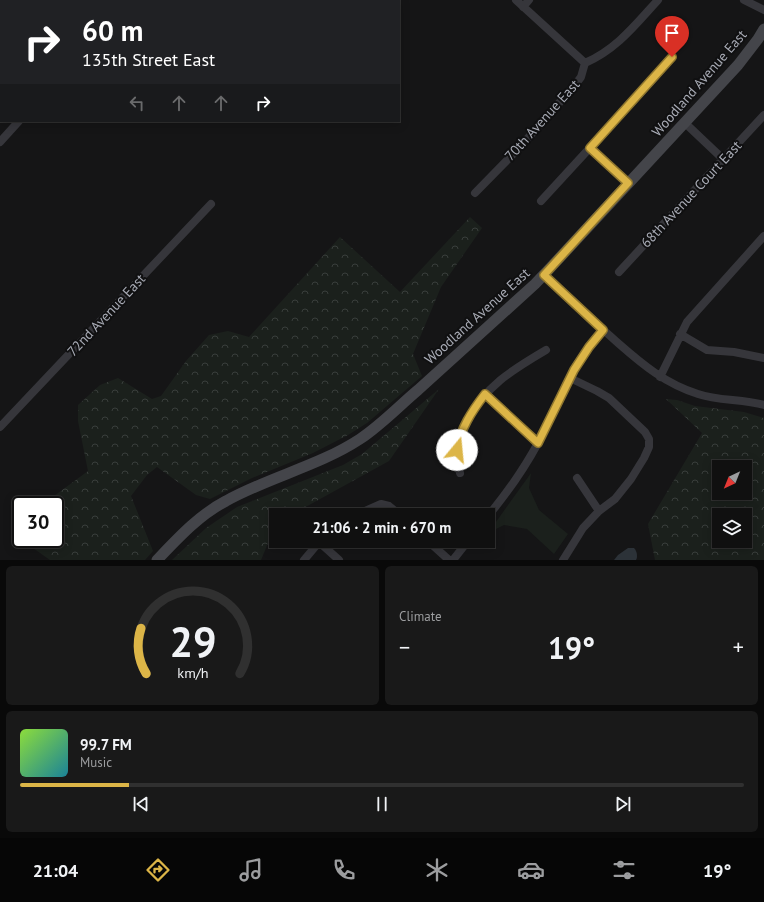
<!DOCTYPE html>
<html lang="en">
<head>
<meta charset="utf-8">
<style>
	:root { --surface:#101010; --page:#191919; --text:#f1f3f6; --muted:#9c9d9f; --line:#303030; --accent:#dcb547 }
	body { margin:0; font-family:"PT Sans",sans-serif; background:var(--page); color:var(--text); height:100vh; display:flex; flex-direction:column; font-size:15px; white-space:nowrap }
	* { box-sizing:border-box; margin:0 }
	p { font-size:13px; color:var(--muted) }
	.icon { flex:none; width:22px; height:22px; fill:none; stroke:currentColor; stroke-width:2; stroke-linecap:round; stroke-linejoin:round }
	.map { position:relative; height:560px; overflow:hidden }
	.details { display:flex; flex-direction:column; gap:6px; padding:6px; background:#090909; flex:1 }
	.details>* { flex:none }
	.hud { position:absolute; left:0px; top:0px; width:400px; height:122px; box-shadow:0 2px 10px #0003,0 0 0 1px var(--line); background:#202124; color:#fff; overflow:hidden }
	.needle { width:26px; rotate:223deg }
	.fabs { position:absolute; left:712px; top:460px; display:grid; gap:8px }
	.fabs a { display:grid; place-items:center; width:40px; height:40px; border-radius:0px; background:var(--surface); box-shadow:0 2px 10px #0003,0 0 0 1px var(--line); font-size:20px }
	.speed { position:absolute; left:12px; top:496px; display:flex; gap:8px; font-size:20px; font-weight:700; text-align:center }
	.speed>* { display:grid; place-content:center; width:52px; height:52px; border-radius:50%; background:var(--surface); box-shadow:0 2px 10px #0003,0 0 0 1px var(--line); line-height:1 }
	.speed .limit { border:2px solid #111; border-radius:6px; background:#fff; color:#111 }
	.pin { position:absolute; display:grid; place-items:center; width:34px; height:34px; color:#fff; margin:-41px -17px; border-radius:50% 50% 50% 0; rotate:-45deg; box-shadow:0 0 4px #0007 }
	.pin .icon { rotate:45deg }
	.me { position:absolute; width:44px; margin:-22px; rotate:17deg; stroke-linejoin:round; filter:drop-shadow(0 0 3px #0008) }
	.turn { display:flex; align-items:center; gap:14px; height:84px; padding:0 16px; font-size:18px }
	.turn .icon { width:52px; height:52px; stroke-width:2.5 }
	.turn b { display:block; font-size:28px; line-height:34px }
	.lanes { display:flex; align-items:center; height:38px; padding:0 16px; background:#0003; justify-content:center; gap:20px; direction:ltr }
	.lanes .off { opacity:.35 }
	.big { font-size:30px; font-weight:600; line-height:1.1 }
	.details .widget { flex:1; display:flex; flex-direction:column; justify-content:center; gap:6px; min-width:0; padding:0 14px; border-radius:6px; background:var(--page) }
	.details .dial { align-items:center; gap:0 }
	.dial svg { height:104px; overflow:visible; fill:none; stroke:var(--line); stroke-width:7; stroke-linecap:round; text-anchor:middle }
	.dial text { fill:var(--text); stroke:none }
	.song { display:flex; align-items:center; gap:12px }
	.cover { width:48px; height:48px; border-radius:6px; background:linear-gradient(135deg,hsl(90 70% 55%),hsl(190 70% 35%)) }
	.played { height:4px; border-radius:2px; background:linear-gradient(90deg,var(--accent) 15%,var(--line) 15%) }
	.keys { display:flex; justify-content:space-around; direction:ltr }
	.heat { display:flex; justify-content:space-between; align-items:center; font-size:22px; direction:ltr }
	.details .tiles { flex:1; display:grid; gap:6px; grid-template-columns:1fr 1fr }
	.widget:last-child { grid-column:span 2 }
	.trip { position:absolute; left:269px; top:508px; width:226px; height:40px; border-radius:0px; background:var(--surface); box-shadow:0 2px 10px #0003,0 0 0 1px var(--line); font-weight:600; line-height:40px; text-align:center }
	.tabs { display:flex; height:64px; justify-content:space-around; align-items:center; background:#060606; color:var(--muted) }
	.tabs .icon { width:28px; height:28px }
	.tabs .on { color:var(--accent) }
	.tabs b { font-size:18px; color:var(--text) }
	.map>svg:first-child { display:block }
	.green { fill:#1b201c }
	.forest { fill:url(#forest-crowns); fill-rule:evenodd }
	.water { fill:#2c3238 }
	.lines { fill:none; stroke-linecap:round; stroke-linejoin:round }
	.street { stroke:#36363b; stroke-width:8 }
	.secondary { stroke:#44454a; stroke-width:11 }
	.route-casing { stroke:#8f762e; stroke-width:10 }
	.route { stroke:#dcb547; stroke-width:7 }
	.labels { text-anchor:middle; stroke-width:4; stroke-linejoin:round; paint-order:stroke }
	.street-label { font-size:14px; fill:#a8abb5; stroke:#101011 }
</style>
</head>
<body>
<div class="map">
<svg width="764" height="560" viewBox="0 0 764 560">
	<defs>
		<pattern id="forest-crowns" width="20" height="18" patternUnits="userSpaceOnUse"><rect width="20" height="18" fill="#1b201c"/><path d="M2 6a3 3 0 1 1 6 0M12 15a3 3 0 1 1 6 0" fill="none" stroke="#393e3b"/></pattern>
	</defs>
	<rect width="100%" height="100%" fill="#151516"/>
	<path class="green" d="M531,473L529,488L539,510L568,534L554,554L527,529L504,525L488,533Z"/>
	<path class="forest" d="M470,217L482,228L441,287L413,354L422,376L367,423L348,435L313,453L252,478L210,499L196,495L157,467L147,475L131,496L153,551L145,560H50L16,536L15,530L21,527V539H55V505H47L54,496L88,471L78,421V405L100,385L118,378L152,399L161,396L186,361L209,335L228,331L249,337L340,237L400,292Z
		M439,389L389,461L291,515H276V530L268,543L261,560H172L206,528L237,507L343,465L362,454Z
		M666,399L677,400L695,406L744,412L764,418V560H655L648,524L702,433ZM719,467H745V493H719ZM719,515H745V541H719Z"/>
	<path class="water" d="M628,548H634C637,551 638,557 636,560H614L618,555Z"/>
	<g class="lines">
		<path class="street" d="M25,0L26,1
			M171,0L172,1
			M516,0L585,63
			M744,0L764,10
			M129,1L130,0
			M395,1L396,0
			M523,7L529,0
			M585,63C617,49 635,25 658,0
			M0,110L1,111
			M685,123L723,159
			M0,142L19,121
			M590,148L628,183
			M475,193L520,147L575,85L581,77L585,63
			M541,201L656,76L672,57
			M619,272L764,115
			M544,275C569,298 593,321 618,343C643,365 666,384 698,394C718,401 742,399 764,405
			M680,334L707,350L734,352L764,358
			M660,377L687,322L764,236
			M485,394L538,443
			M0,427L211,204
			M460,473C458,465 456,457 457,449C457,440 462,431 466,423C485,386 512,370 546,350
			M577,478L599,511
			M356,515L381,504L389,506L400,515
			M488,516C507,493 524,469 538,443C551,419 561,393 574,369C582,355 593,343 603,330
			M428,541L449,560
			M319,542L339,560
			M304,560L320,541
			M453,560L468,541
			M563,560L583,528L599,511L615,499L631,479L644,458L649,447V439L645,432L609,398L597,391L570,378"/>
		<path class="secondary" d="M157,560C178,538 199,515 226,501C269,477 319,466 360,439C381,425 399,406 418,390C457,355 496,319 535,284L552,266L738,65L758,39L764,29"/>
	</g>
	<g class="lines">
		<g class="route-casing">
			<path id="route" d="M457,450C460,429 472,411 485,394L538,443L574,370L589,347L603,330L544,275L628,183L590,148L672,57"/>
		</g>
		<use href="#route" class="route"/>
	</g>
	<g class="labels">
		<g class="street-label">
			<text transform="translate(699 83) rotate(-49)" y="5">Woodland Avenue East</text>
			<text transform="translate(542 120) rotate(-48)" y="5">70th Avenue East</text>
			<text transform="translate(691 194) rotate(-47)" y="5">68th Avenue Court East</text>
			<text transform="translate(106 315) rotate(-47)" y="5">72nd Avenue East</text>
			<text transform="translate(477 316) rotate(-42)" y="5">Woodland Avenue East</text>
		</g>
	</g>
</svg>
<div class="fabs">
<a><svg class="needle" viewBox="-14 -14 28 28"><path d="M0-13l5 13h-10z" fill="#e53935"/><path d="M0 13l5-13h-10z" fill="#9c9d9f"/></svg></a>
<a><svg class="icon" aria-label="layers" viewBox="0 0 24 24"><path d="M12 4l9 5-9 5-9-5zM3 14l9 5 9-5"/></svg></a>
</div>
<div class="speed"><div class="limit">30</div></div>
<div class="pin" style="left:672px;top:57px;background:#d93025"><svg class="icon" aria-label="arrive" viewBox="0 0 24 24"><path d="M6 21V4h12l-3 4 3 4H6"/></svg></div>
<svg class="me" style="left:457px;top:450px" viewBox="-20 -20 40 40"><circle r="19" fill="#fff"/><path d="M0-13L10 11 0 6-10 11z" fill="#dcb547"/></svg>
<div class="trip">21:06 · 2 min · 670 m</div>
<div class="hud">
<div class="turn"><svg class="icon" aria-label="right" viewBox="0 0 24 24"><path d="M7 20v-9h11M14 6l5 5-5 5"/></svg><div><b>60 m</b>135th Street East</div></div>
<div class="lanes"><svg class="icon off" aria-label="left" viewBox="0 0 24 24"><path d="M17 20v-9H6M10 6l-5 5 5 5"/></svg><svg class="icon off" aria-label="ahead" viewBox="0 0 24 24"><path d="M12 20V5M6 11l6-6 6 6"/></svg><svg class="icon off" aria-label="ahead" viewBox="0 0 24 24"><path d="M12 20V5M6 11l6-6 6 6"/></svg><svg class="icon" aria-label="right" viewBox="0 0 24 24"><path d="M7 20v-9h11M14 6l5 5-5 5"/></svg></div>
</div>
</div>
<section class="details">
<div class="tiles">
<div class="widget dial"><svg viewBox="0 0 100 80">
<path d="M14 69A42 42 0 1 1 86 69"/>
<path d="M14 69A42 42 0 0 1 10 34" stroke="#dcb547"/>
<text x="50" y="56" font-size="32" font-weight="700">29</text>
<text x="50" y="72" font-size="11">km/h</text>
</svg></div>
<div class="widget"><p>Climate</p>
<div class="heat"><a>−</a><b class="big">19°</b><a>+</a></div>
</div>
<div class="widget">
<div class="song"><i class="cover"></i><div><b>99.7 FM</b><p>Music</p></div></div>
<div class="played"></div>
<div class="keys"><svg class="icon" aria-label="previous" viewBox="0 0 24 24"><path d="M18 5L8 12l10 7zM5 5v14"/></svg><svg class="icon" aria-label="pause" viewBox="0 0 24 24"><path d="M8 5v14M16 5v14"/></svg><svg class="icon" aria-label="next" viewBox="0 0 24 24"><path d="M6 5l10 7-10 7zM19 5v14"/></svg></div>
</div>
</div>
</section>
<nav class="tabs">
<b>21:04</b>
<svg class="icon on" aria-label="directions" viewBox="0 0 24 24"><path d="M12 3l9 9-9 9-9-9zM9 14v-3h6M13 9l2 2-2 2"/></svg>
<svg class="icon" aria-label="music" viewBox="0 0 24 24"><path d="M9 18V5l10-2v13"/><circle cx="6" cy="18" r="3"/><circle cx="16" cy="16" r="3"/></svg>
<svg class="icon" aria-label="phone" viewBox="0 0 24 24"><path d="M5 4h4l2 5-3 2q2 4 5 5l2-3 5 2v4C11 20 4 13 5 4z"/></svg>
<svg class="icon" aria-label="climate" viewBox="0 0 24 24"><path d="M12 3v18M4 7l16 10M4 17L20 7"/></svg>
<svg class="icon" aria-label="car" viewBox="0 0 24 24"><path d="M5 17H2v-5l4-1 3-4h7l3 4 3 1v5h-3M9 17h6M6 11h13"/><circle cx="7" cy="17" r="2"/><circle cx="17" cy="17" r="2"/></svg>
<svg class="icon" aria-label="filters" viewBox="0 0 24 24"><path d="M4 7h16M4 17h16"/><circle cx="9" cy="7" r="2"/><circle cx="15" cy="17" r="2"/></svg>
<b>19°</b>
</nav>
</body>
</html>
